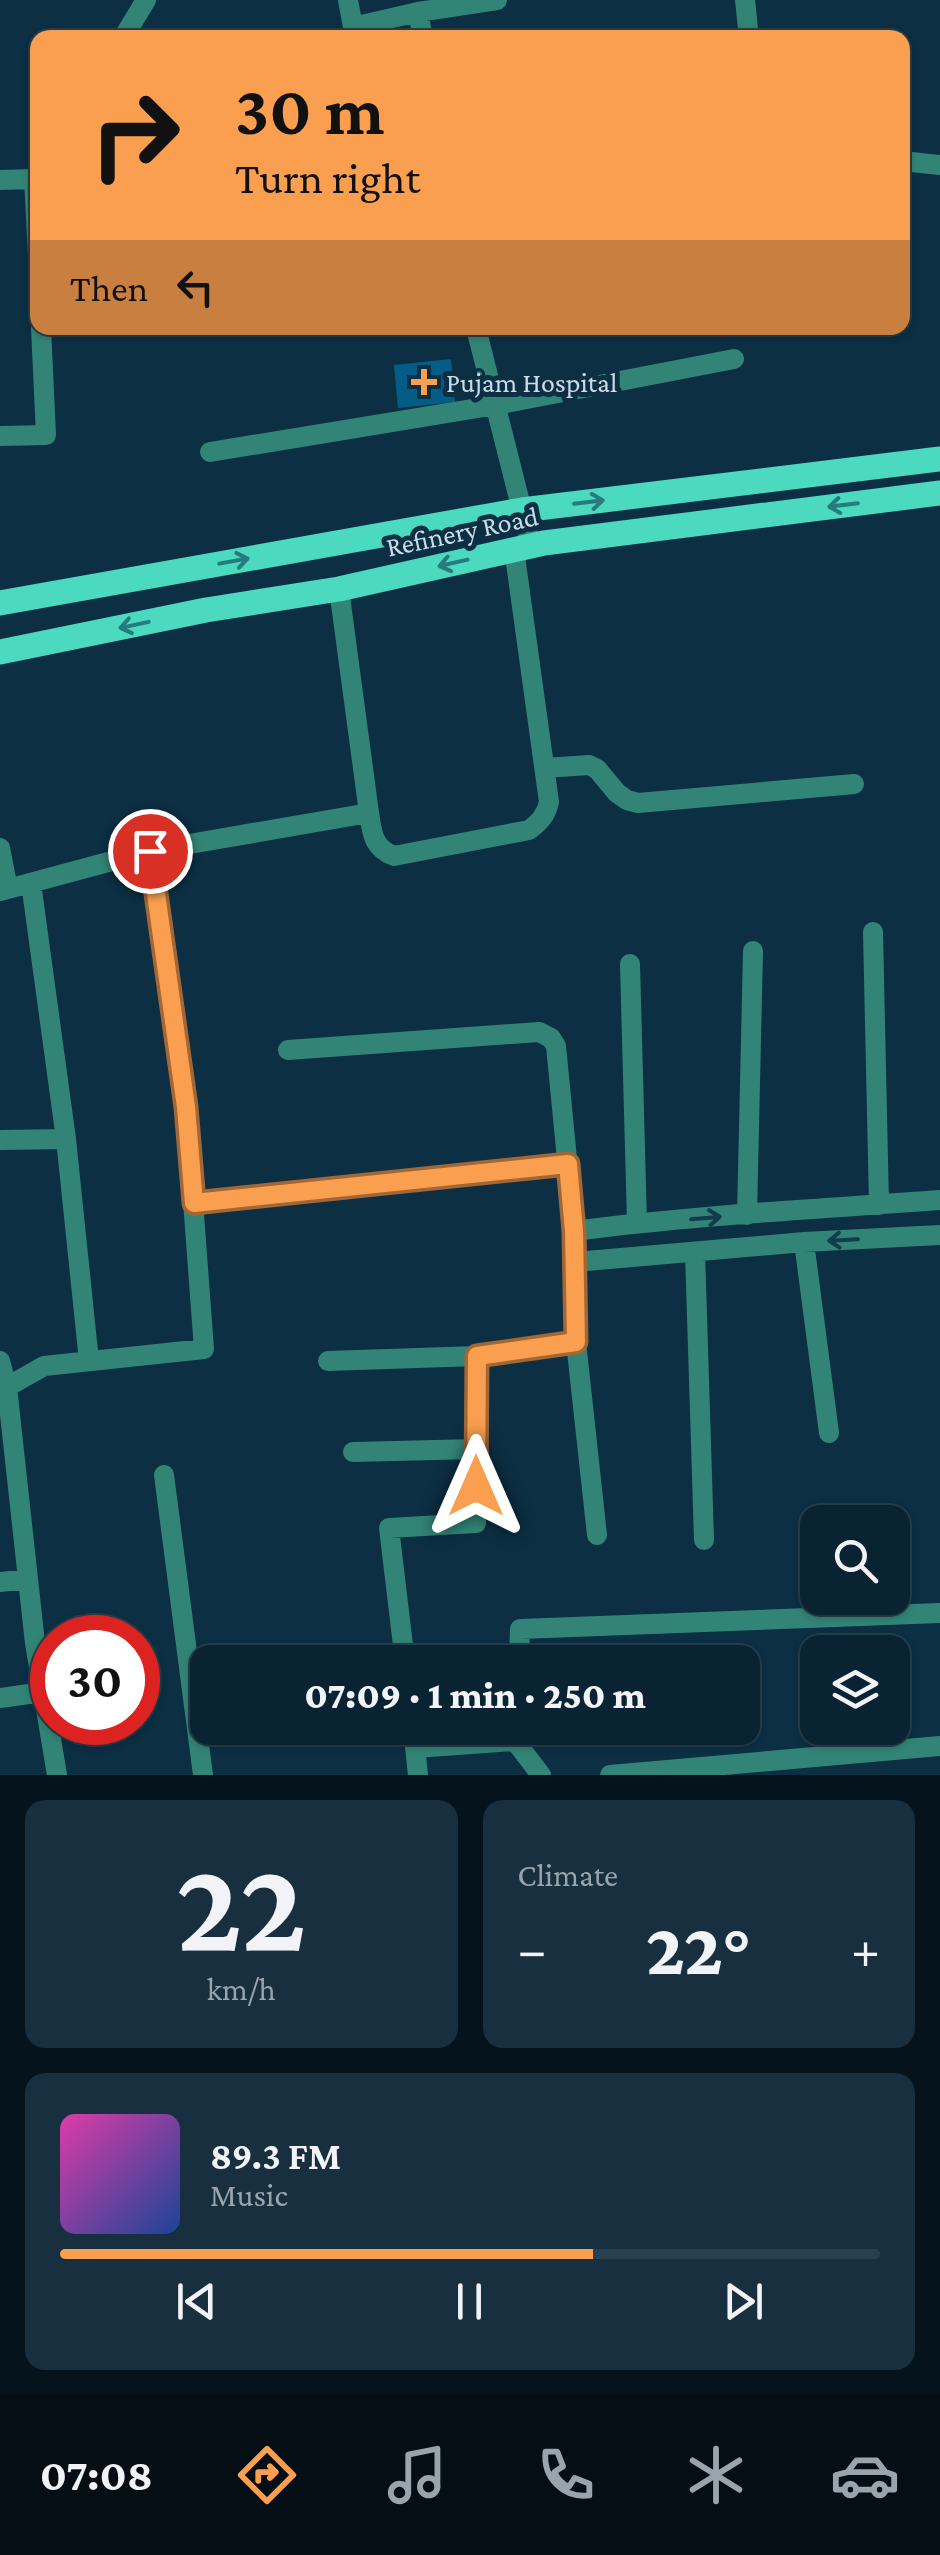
<!DOCTYPE html>
<html lang="en">
<head>
<meta charset="utf-8">
<style>
	:root { --surface:#092333; --page:#172f3f; --text:#f1f3f6; --muted:#99a4ac; --line:#29404e; --accent:#fa9f50 }
	body { margin:0; font-family:"Crimson Pro",serif; background:var(--page); color:var(--text); height:100vh; display:flex; flex-direction:column; font-size:38px; white-space:nowrap }
	* { box-sizing:border-box; margin:0 }
	p { font-size:32px; color:var(--muted) }
	.icon { flex:none; width:55px; height:55px; fill:none; stroke:currentColor; stroke-width:2; stroke-linecap:round; stroke-linejoin:round }
	.map { position:relative; height:1775px; overflow:hidden }
	.drawer { display:flex; flex-direction:column; gap:25px; padding:25px; background:#05131c; flex:1 }
	.drawer>* { flex:none }
	.guide { position:absolute; left:30px; top:30px; width:880px; height:305px; border-radius:20px; box-shadow:0 2px 8px #0004,0 0 0 2px var(--line); background:#fa9f50; color:#111; overflow:hidden }
	.controls { position:absolute; left:800px; top:1505px; display:grid; gap:20px }
	.controls a { display:grid; place-items:center; width:110px; height:110px; border-radius:20px; background:var(--surface); box-shadow:0 2px 8px #0004,0 0 0 2px var(--line); font-size:50px }
	.speed { position:absolute; left:30px; top:1615px; display:flex; gap:20px; font-size:50px; font-weight:700; text-align:center }
	.speed>* { display:grid; place-content:center; width:130px; height:130px; border-radius:50%; background:var(--surface); box-shadow:0 2px 8px #0004,0 0 0 2px var(--line); line-height:1 }
	.speed .limit { border:15px solid #d22; background:#fff; color:#111 }
	.pin { position:absolute; display:grid; place-items:center; width:85px; height:85px; color:#fff; margin:-42px; border:5px solid #fff; border-radius:50%; box-shadow:0 2px 10px #0007 }
	.me { position:absolute; width:110px; margin:-55px; rotate:0deg; stroke-linejoin:round; filter:drop-shadow(0 0 8px #0008) }
	.turn { display:flex; align-items:center; gap:35px; height:210px; padding:0 40px; font-size:45px }
	.turn .icon { width:130px; height:130px; stroke-width:2.5 }
	.turn b { display:block; font-size:70px; line-height:85px }
	.then { display:flex; align-items:center; height:95px; padding:0 40px; background:#0003; gap:20px; font-size:38px }
	.big { font-size:75px; font-weight:800; line-height:1.1 }
	.drawer .card { flex:1; display:flex; flex-direction:column; justify-content:center; gap:15px; min-width:0; padding:0 35px; border-radius:20px; background:var(--page) }
	.drawer .dial { align-items:center; gap:0 }
	.dial b { font-size:130px; line-height:1 }
	.song { display:flex; align-items:center; gap:30px }
	.cover { width:120px; height:120px; border-radius:15px; background:linear-gradient(135deg,hsl(320 70% 55%),hsl(220 70% 35%)) }
	.played { height:10px; border-radius:5px; background:linear-gradient(90deg,var(--accent) 65%,var(--line) 65%) }
	.keys { display:flex; justify-content:space-around; direction:ltr }
	.heat { display:flex; justify-content:space-between; align-items:center; font-size:55px; direction:ltr }
	.drawer .tiles { flex:1; display:grid; gap:25px; grid-template-columns:1fr 1fr }
	.card:last-child { grid-column:span 2 }
	.trip { position:absolute; left:190px; top:1645px; width:570px; height:100px; border-radius:20px; background:var(--surface); box-shadow:0 2px 8px #0004,0 0 0 2px var(--line); font-weight:800; line-height:100px; text-align:center }
	.tab-bar { display:flex; height:160px; justify-content:space-around; align-items:center; background:#040e14; color:var(--muted) }
	.tab-bar .icon { width:70px; height:70px }
	.tab-bar .current { color:var(--accent) }
	.tab-bar b { font-size:45px; color:var(--text) }
	.map>svg:first-child { display:block }
	.building { fill:#035d87 }
	.lines { fill:none; stroke-linecap:round; stroke-linejoin:round }
	.minor { stroke:#328576; stroke-width:20 }
	.primary { stroke:#4bd9c0; stroke-width:25 }
	.oneway { stroke:#287b7c }
	.oneway2 { stroke:#123c4c }
	.route-casing { stroke:#a26734; stroke-width:25 }
	.route { stroke:#fa9f50; stroke-width:18 }
	.poi-dot { fill:#fa9f50; stroke:#0c2f44; stroke-width:4 }
	.labels { text-anchor:middle; stroke-width:10; stroke-linejoin:round; paint-order:stroke }
	.poi-label { font-size:28px; fill:#c9dce9; stroke:#0c2f44; text-anchor:start }
	.street-label { font-size:28px; fill:#c9dce9; stroke:#0c2f44 }
</style>
</head>
<body>
<div class="map">
<svg width="940" height="1775" viewBox="0 0 940 1775">
	<rect width="100%" height="100%" fill="#0c2f44"/>
	<path class="building" d="M451,359L455,402L398,408L394,365Z"/>
	<g class="lines">
		<path class="minor" d="M348,0L353,27L418,12L423,38
			M745,0L749,38
			M418,12L497,0
			M123,38L146,0
			M902,161L940,165
			M0,180L34,179L38,255
			M476,328L531,546
			M0,436L46,435L41,328
			M210,452L496,405L734,359
			M545,768L589,765L597,769L617,793L627,800L638,803L854,784
			M369,813C372,833 373,848 394,856L529,830C540,822 546,815 549,802L514,549
			M0,848L8,889
			M31,883L66,1139L89,1361
			M0,891L149,851L369,813L339,589
			M873,932L879,1205
			M630,964L637,1223
			M288,1050L539,1032L551,1038L556,1046L574,1231L576,1342L477,1356L476,1523L389,1528L405,1662
			M0,1140L66,1139
			M194,1203L567,1164
			M747,1215L753,951
			M574,1231C696,1215 818,1209 940,1200
			M804,1242L829,1433
			M695,1252L704,1540
			M575,1262L804,1242L940,1235
			M576,1342L597,1535
			M0,1361L7,1387
			M328,1361L477,1356
			M353,1452L476,1449
			M164,1475L203,1775
			M0,1582L28,1579
			M290,1662L319,1656
			M519,1662L520,1629L940,1613
			M0,1698L43,1692
			M413,1728L418,1775
			M515,1741L541,1775
			M415,1748L515,1741L516,1728
			M57,1775L35,1643L7,1387L44,1366L204,1349L186,1107L149,851
			M610,1775L940,1746"/>
		<path class="primary" d="M0,603L522,510L940,459
			M0,652L206,610L339,589L544,543L940,493"/>
	</g>
	<defs><path id="oneway-shaft" d="M-6 0H5M1.5-3L5.5 0L1.5 3" fill="none" stroke-width="1.6" stroke-linecap="round" stroke-linejoin="round" transform="scale(2.5)"/></defs>
	<g class="oneway">
		<use href="#oneway-shaft" transform="translate(589 502) rotate(-7)"/>
		<use href="#oneway-shaft" transform="translate(843 505) rotate(173)"/>
		<use href="#oneway-shaft" transform="translate(234 561) rotate(-10)"/>
		<use href="#oneway-shaft" transform="translate(453 563) rotate(167)"/>
		<use href="#oneway-shaft" transform="translate(134 625) rotate(168)"/>
	</g>
	<g class="oneway2">
		<use href="#oneway-shaft" transform="translate(706 1218) rotate(-5)"/>
		<use href="#oneway-shaft" transform="translate(843 1240) rotate(177)"/>
	</g>
	<g class="lines">
		<g class="route-casing">
			<path id="route" d="M150,851L186,1107L194,1203L568,1164L574,1231L576,1342L477,1356L476,1486"/>
		</g>
		<use href="#route" class="route"/>
	</g>
	<path class="poi-dot" d="M419 367h10v10h10v10h-10v10h-10v-10h-10v-10h10z"/>
	<g class="labels">
		<g class="poi-label">
			<text x="446" y="392">Pujam Hospital</text>
		</g>
		<g class="street-label">
			<text transform="translate(462 531) rotate(-12)" y="10">Refinery Road</text>
		</g>
	</g>
</svg>
<div class="controls">
<a><svg class="icon" aria-label="search" viewBox="0 0 24 24"><circle cx="10" cy="10" r="6"/><path d="M15 15l6 6"/></svg></a>
<a><svg class="icon" aria-label="layers" viewBox="0 0 24 24"><path d="M12 4l9 5-9 5-9-5zM3 14l9 5 9-5"/></svg></a>
</div>
<div class="speed"><div class="limit">30</div></div>
<div class="pin" style="left:150px;top:851px;background:#d93025"><svg class="icon" aria-label="arrive" viewBox="0 0 24 24"><path d="M6 21V4h12l-3 4 3 4H6"/></svg></div>
<svg class="me" style="left:476px;top:1486px" viewBox="-20 -20 40 40"><path d="M0-17L14 15 0 8-14 15z" fill="#fa9f50" stroke="#fff" stroke-width="4"/></svg>
<div class="trip">07:09 · 1 min · 250 m</div>
<div class="guide">
<div class="turn"><svg class="icon" aria-label="right" viewBox="0 0 24 24"><path d="M7 20v-9h11M14 6l5 5-5 5"/></svg><div><b>30 m</b>Turn right</div></div>
<div class="then">Then<svg class="icon" aria-label="left" viewBox="0 0 24 24"><path d="M17 20v-9H6M10 6l-5 5 5 5"/></svg></div>
</div>
</div>
<section class="drawer">
<div class="tiles">
<div class="card dial"><b>22</b><p>km/h</p></div>
<div class="card"><p>Climate</p>
<div class="heat"><a>−</a><b class="big">22°</b><a>+</a></div>
</div>
<div class="card">
<div class="song"><i class="cover"></i><div><b>89.3 FM</b><p>Music</p></div></div>
<div class="played"></div>
<div class="keys"><svg class="icon" aria-label="previous" viewBox="0 0 24 24"><path d="M18 5L8 12l10 7zM5 5v14"/></svg><svg class="icon" aria-label="pause" viewBox="0 0 24 24"><path d="M8 5v14M16 5v14"/></svg><svg class="icon" aria-label="next" viewBox="0 0 24 24"><path d="M6 5l10 7-10 7zM19 5v14"/></svg></div>
</div>
</div>
</section>
<nav class="tab-bar">
<b>07:08</b>
<svg class="icon current" aria-label="directions" viewBox="0 0 24 24"><path d="M12 3l9 9-9 9-9-9zM9 14v-3h6M13 9l2 2-2 2"/></svg>
<svg class="icon" aria-label="music" viewBox="0 0 24 24"><path d="M9 18V5l10-2v13"/><circle cx="6" cy="18" r="3"/><circle cx="16" cy="16" r="3"/></svg>
<svg class="icon" aria-label="phone" viewBox="0 0 24 24"><path d="M5 4h4l2 5-3 2q2 4 5 5l2-3 5 2v4C11 20 4 13 5 4z"/></svg>
<svg class="icon" aria-label="climate" viewBox="0 0 24 24"><path d="M12 3v18M4 7l16 10M4 17L20 7"/></svg>
<svg class="icon" aria-label="car" viewBox="0 0 24 24"><path d="M5 17H2v-5l4-1 3-4h7l3 4 3 1v5h-3M9 17h6M6 11h13"/><circle cx="7" cy="17" r="2"/><circle cx="17" cy="17" r="2"/></svg>
</nav>
</body>
</html>
